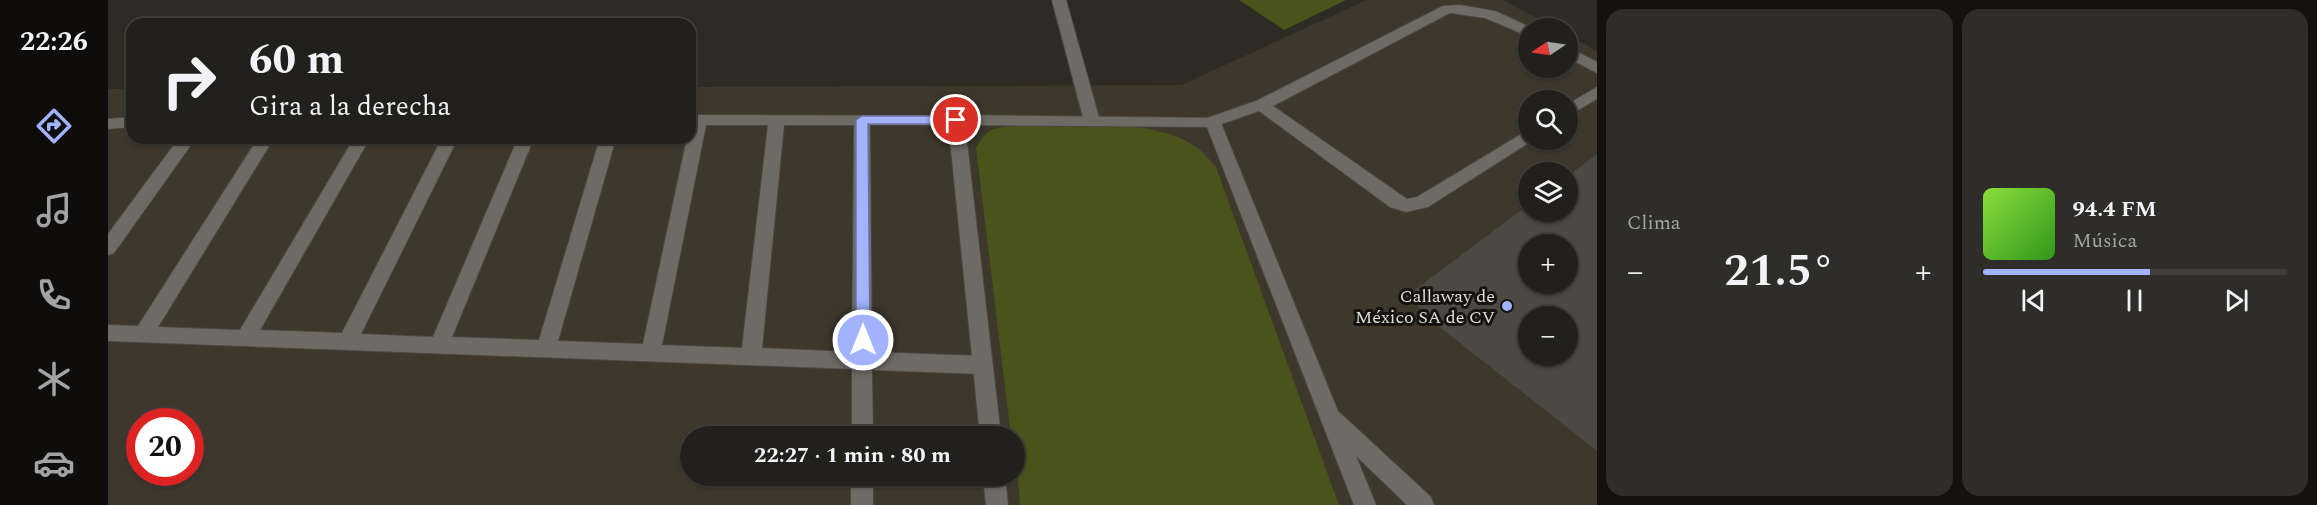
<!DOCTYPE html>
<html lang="es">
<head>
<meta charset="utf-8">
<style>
	:root { --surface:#22201c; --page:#2e2d29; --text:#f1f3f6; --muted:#a2a3a3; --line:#3f3e3b; --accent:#a2b2fd }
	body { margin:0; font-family:Spectral,serif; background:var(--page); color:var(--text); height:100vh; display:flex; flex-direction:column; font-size:22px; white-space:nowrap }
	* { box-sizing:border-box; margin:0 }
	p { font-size:20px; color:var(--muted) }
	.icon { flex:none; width:33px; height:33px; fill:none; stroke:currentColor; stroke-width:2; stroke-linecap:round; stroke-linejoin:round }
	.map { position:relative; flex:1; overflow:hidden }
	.side { display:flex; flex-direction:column; gap:9px; padding:9px; background:#13120f; width:720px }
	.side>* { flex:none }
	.hud { position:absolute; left:18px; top:18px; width:570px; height:126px; border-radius:18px; box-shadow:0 2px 4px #0004,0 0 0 2px var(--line); background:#22201c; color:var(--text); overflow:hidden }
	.needle { width:39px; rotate:257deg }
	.controls { position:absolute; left:1410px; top:18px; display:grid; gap:12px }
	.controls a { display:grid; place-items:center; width:60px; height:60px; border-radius:50%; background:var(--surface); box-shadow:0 2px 4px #0004,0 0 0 2px var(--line); font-size:30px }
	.speed { position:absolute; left:18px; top:408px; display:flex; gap:12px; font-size:30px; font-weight:700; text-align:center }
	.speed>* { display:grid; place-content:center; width:78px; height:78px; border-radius:50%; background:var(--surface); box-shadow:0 2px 4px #0004,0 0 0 2px var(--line); line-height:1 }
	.speed .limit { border:9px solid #d22; background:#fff; color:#111 }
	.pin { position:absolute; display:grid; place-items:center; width:51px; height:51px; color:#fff; margin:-26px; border:3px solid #fff; border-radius:50%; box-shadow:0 2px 6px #0007 }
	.me { position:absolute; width:66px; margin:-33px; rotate:0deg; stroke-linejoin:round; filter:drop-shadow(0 0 4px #0008) }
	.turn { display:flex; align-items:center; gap:21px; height:126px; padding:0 24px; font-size:27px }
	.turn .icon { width:78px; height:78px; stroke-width:2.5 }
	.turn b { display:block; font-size:42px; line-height:51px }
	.big { font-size:45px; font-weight:700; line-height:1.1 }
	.side .tile { flex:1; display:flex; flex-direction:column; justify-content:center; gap:9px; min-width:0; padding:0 21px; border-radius:18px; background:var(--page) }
	.song { display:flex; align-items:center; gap:18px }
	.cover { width:72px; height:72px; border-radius:9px; background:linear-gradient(135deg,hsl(90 70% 55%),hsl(110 70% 35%)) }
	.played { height:6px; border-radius:3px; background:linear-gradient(90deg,var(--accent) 55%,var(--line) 55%) }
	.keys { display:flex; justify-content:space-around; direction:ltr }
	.heat { display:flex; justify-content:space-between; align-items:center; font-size:33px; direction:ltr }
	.side .tiles { flex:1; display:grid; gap:9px; grid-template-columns:repeat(2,1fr) }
	.trip { position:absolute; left:572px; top:426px; width:345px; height:60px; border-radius:30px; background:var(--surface); box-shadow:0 2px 4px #0004,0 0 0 2px var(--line); font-weight:700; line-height:60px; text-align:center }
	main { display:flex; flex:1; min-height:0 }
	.menu { display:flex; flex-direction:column; width:108px; justify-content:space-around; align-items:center; background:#0e0d0b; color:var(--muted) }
	.menu .icon { width:42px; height:42px }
	.menu .current { color:var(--accent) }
	.menu b { font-size:27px; color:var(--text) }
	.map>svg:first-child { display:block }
	.built { fill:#3d372c; fill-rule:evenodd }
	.green { fill:#4a531a }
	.building { fill:#4c4843; fill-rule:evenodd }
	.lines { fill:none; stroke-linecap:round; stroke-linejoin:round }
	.lane-casing { stroke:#4b4843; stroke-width:2 }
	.street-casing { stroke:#4b4843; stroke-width:2 }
	.lane { fill:#6e6a64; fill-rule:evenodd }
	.street { fill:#6e6a64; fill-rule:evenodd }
	.route { fill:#a2b2fd; stroke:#6974a4; stroke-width:1.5 }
	.poi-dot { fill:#a2b2fd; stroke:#151311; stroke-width:2 }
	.labels { text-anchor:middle; stroke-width:6; stroke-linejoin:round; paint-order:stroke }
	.poi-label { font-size:18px; fill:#e0deda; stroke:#151311; text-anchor:end }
</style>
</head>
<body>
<main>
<nav class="menu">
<b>22:26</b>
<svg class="icon current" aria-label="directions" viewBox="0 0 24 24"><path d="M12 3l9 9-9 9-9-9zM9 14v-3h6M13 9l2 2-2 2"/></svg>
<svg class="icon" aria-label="music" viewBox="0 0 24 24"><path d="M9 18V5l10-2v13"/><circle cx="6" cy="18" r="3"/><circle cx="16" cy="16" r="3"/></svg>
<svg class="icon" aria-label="phone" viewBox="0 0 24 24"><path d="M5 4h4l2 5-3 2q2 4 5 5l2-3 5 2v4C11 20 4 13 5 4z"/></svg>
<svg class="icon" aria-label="climate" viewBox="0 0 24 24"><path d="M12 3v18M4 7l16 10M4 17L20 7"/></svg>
<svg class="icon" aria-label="car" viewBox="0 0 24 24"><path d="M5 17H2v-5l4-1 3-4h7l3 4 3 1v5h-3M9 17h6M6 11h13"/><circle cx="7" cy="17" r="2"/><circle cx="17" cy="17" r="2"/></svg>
</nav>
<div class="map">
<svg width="1489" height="505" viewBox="0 0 1489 505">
	<rect width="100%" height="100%" fill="#2e2b25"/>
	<path class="built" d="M1259,0H1395L1447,28H1420V68H1460V35L1489,51V505H0V89H24V138H582V87L1073,85ZM1420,100H1460V140H1420ZM1420,172H1460V212H1420ZM1420,244H1460V284H1420ZM1420,316H1460V356H1420ZM32,422H82V472H32ZM582,436H906V476H582Z"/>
	<path class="green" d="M1131,0H1238L1176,30Z
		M911,126C962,126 1045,116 1088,147C1096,152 1102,161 1108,167L1231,505H912L906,436H903L868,148C879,127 888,127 911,126Z"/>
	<path class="building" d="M1489,154V451L1324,321L1300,295L1420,205V212H1460V176ZM1420,244H1460V284H1420ZM1420,316H1460V356H1420Z"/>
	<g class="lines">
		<g class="lane-casing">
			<path id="lane" d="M944,0H958L992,121L990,125H978L976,121Z
				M1352,5L1387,11L1424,28H1420V36L1377,18L1342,13L1165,106L1299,199L1309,197L1420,130V140H1425L1320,207L1298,212L1282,207L1151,111L1105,127L1097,122L1099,118L1148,101L1335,6Z
				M1460,47L1489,62V73L1460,58Z
				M1489,87V99L1460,116V104Z
				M582,115L854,116L856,120L854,124L848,125H762L764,352L874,356L881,359L884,365L881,371L874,374L764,370L765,436H744V369L0,341V325L30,326L150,138H166L50,327L132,330L246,138H262L152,330L234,333L334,138H350L253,334L325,337L410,138H426L344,337L431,340L492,138H508L450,341L535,344L579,138H582ZM598,125H660L634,348L554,345ZM676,125H746L744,352L654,348Z
				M24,117V127L0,129V119Z
				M71,138H88L6,253L0,255V234Z
				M1224,409L1231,412L1323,497L1326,505H1299L1217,426L1214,419L1217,412Z
				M743,476H765V505H743Z"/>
		</g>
		<g class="street-casing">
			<path id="street" d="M848,115L1111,118L1268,505H1246L1099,127L857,125L893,436H872L840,120Z
				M875,476H897L900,505H878Z"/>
		</g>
		<use href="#lane" class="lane"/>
		<use href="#street" class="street"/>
	</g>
	<path class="route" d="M754,116H848L854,120L848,124H760L762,340L755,346L748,340V120Z"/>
	<circle class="poi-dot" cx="1399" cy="306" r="6"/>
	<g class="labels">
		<g class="poi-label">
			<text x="1387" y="302">Callaway de<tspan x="1387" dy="21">México SA de CV</tspan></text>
		</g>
	</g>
</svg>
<div class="controls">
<a><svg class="needle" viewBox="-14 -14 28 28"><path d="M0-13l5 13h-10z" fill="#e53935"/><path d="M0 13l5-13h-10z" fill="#a2a3a3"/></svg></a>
<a><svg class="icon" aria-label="search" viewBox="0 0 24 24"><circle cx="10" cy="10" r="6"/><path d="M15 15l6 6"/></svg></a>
<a><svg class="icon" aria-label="layers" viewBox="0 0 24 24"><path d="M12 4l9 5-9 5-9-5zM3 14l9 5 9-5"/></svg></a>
<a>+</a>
<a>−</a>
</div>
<div class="speed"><div class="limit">20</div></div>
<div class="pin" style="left:848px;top:120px;background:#d93025"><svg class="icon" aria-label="arrive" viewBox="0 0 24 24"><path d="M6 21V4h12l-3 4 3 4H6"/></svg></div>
<svg class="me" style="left:755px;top:340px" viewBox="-20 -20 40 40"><circle r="17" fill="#a2b2fd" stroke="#fff" stroke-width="3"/><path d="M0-11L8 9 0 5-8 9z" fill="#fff"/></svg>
<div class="trip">22:27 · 1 min · 80 m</div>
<div class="hud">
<div class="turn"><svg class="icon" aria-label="right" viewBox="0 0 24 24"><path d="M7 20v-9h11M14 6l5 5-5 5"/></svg><div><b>60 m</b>Gira a la derecha</div></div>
</div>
</div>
<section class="side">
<div class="tiles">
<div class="tile"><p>Clima</p>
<div class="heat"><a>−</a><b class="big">21.5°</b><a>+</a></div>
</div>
<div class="tile">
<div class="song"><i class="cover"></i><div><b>94.4 FM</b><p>Música</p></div></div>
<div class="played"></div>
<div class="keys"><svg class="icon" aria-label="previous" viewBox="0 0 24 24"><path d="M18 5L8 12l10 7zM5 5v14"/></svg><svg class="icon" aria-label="pause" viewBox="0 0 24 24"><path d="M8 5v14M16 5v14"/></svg><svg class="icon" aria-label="next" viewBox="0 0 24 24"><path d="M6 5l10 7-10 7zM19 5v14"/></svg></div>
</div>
</div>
</section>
</main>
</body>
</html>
